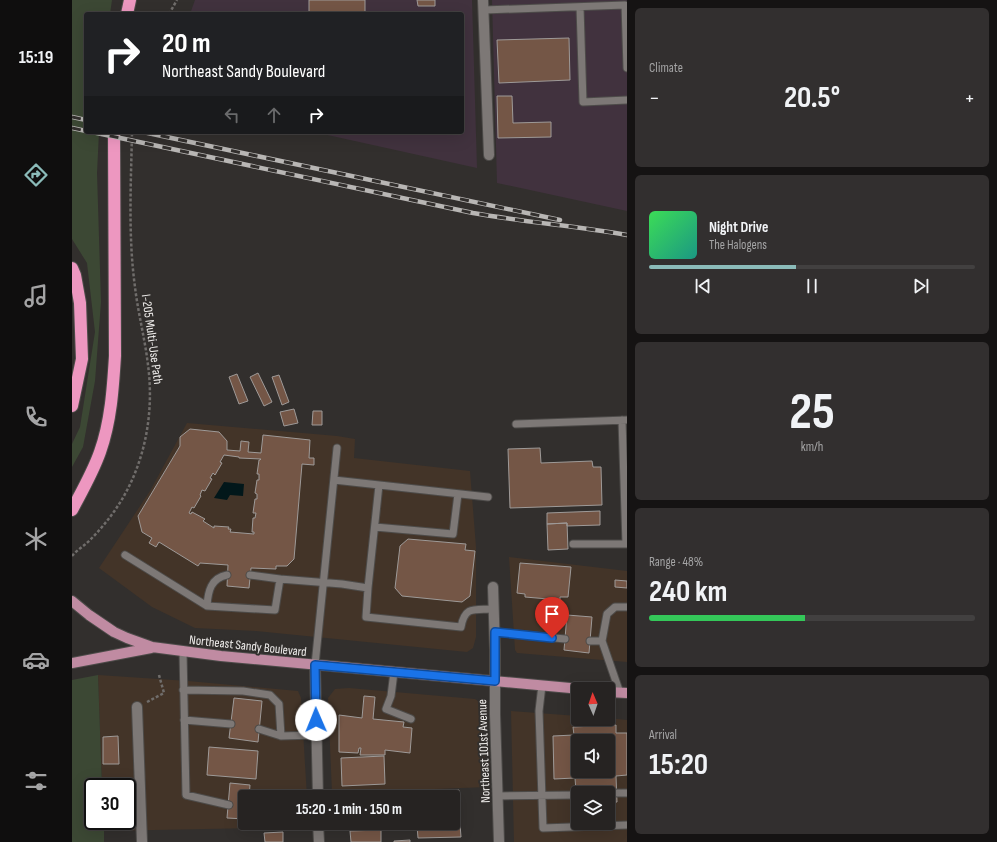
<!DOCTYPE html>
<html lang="en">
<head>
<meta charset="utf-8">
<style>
	:root { --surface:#262322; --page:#322f2f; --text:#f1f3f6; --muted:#a4a4a5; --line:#424040; --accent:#8bbbb9 }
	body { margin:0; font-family:"Sofia Sans Condensed",sans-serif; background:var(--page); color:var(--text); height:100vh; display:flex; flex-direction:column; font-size:15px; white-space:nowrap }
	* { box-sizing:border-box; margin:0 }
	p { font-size:13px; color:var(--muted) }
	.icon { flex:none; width:22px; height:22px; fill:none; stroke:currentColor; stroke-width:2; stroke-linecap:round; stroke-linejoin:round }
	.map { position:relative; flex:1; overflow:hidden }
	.side { display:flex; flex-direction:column; gap:8px; padding:8px; background:#151313; width:370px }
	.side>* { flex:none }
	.top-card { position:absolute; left:12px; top:12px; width:380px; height:122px; border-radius:4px; box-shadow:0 4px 16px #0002,0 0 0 1px var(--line); background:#202124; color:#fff; overflow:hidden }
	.needle { width:26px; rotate:358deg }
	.buttons { position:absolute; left:499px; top:682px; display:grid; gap:8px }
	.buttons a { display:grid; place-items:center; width:44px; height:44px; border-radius:4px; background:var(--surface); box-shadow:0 4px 16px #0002,0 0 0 1px var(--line); font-size:20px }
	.speed { position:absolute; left:12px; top:778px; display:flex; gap:8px; font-size:20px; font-weight:700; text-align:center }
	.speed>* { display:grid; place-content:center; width:52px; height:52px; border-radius:50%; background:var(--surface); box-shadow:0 4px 16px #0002,0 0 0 1px var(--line); line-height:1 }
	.speed .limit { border:2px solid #111; border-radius:6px; background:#fff; color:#111 }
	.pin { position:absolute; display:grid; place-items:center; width:34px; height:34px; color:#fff; margin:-41px -17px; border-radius:50% 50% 50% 0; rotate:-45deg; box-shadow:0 0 4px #0007 }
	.pin .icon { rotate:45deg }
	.me { position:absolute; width:44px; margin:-22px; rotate:359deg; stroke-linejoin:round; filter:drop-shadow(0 0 3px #0008) }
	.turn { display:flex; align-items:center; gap:14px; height:84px; padding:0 12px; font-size:18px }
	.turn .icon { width:52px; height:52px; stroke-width:2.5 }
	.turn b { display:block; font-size:28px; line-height:34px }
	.lanes { display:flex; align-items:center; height:38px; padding:0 12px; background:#0003; justify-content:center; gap:20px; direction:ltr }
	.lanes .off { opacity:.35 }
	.big { font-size:30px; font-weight:700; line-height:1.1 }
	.side .tile { flex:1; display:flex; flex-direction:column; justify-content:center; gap:6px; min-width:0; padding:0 14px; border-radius:6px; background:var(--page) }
	.side .dial { align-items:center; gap:0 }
	.dial b { font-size:52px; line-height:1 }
	.song { display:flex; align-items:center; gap:12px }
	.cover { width:48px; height:48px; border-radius:6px; background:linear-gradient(135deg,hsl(130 70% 55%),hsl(170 70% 35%)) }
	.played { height:4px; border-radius:2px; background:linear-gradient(90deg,var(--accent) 45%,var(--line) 45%) }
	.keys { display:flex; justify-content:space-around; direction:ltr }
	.heat { display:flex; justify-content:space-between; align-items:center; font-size:22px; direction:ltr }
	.charge { height:6px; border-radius:3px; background:linear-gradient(90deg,#34c759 48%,var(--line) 0) }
	.trip { position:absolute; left:166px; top:790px; width:222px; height:40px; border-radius:4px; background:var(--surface); box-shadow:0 4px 16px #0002,0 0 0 1px var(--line); font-weight:700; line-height:40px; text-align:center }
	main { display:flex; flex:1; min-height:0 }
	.menu { display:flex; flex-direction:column; width:72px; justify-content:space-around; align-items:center; background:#0f0e0e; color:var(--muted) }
	.menu .icon { width:28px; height:28px }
	.menu .selected { color:var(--accent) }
	.menu b { font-size:18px; color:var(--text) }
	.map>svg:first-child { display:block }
	.commercial { fill:#433428; fill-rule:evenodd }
	.industrial { fill:#41323e }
	.green { fill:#3c4834 }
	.water { fill:#02171a }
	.building { fill:#745646; stroke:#9e9a98; fill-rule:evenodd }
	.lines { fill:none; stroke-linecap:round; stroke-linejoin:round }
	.service-casing { stroke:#4d4b49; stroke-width:9 }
	.minor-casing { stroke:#4d4b49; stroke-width:12 }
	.primary-casing { stroke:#4d4b49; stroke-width:12 }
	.motorway-casing { stroke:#4d4b49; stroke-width:14 }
	.path { stroke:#706d6b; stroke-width:2.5; stroke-dasharray:3 2; stroke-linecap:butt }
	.service { stroke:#7d7876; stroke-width:7 }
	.minor { stroke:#7d7876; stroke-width:10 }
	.primary { stroke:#c08ba2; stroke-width:10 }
	.motorway { stroke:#ed97c0; stroke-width:12 }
	.rail-casing { stroke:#b8b6b4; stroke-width:4.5 }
	.rail { stroke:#322f2d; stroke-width:3; stroke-dasharray:9; stroke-linecap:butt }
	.route-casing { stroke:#114b97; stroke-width:10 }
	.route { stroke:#1a73e8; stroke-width:7 }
	.labels { text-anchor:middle; stroke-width:4; stroke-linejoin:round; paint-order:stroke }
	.street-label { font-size:13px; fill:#f0eeec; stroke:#322f2d }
</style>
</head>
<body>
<main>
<nav class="menu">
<b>15:19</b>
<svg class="icon selected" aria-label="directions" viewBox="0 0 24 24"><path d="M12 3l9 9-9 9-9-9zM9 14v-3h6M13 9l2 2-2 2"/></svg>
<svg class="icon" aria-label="music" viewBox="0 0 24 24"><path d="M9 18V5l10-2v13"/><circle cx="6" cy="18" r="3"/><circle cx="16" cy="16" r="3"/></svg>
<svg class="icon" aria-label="phone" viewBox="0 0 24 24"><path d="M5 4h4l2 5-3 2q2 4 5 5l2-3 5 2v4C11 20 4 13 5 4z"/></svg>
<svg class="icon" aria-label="climate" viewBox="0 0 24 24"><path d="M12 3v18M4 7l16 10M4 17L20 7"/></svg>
<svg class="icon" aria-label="car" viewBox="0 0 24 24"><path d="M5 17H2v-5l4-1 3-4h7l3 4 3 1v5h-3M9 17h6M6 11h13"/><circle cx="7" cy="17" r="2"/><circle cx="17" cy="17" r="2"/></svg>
<svg class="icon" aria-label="filters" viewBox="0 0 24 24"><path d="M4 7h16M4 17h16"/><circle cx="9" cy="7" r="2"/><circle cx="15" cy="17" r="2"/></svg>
</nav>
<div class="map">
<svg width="555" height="842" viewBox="0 0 555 842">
	<rect width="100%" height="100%" fill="#322f2d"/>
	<path class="commercial" d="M115,423L265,436L283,439L282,458L398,471L404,547V637L401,648L395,652L385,651L184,631L123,628L80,607L27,568L78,491Z
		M437,557L555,571V662L445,653L443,650Z
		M26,675L116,681L226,691L229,698L235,797H173V823H238V827L32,831V821H55V787H30Z
		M277,688L403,699L409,703L415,787L260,793L256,698L263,689Z
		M439,711L506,716V719L536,718L555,720V842H442ZM506,741H536V771H506ZM506,793H536V823H506Z"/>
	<path class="industrial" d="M123,0H400L405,168L242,132H390V14H118Z
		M420,0H555V211L425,183Z"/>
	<path class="green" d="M0,0H40L38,14H14V132H27L25,173L29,302L23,381L11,447L0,467V444L8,427L23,332L15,263L0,239Z
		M26,675L30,787H21V821H32V842H0V680Z"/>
	<path class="water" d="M152,482L172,484L171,496L158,495L155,500L142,498Z"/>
	<path class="building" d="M237,0H293V14H237Z
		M345,0H363V6H346Z
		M497,38L498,80L427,83L425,40Z
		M425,96H440L441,123L479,122V137L426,138Z
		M186,373L200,402L192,406L178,377Z
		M165,374L176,401L167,404L157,377Z
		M207,375L217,402L210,405L200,377Z
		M222,409L226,423L212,426L208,412Z
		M241,411H250V425H240Z
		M118,429L147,432L155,441V450L168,451L169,441L177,442L176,452L189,453L191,435L238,440L237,458H242V465L230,464L222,559L215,566H204V569L179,568L177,588L155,586L156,565L128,563L126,566L87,542L84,547L77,543L80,538L70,532L66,516L108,446V437ZM152,455L167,457V458L189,459L188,460H187L185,474H187V480H185L183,493L185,494V499H183L181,513H184L183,518H181L180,532H182V534L158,532L159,529H156L157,527L142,526V528L131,521L133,519L120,512L119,514L117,513L120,507L122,508L129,496L128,495L130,490L133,491L140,479L138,478L141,473L143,475L150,463L148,462Z
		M468,448L469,463L520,461L521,467H529L530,505L438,508L436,449Z
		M528,511V525L495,526V523L475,524V513Z
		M495,523L496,549L476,550L475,524Z
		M336,539L394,544L393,550L403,551L398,596L390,602L330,596L323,588L328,546Z
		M448,563L499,567L496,597H488V600L453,597V594L445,593Z
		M543,580L555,581V588L543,587Z
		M495,615L520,617L517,653L492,650Z
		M292,696L303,697L301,719L332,722L331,727L340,728L338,753L313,750V755H288L289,748H287L286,753L267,752V715L290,718Z
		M162,698L190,701L186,742L157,738Z
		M544,725V733H555V775L544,776L545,802L536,803V793H506V804H505L503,778L482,779L481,736L502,735L501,727ZM506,741H536V771H506Z
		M46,736L47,764H31V737Z
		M137,747L186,751L184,779L135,775Z
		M312,756L313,784L270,786L269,758Z
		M158,783L178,785L177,797H173V819L155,818Z
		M387,790V802H381V797H344V791Z
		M381,807H388V819H381Z
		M388,824L389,837L346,838L345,826Z
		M309,830V842H279L278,831Z
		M211,832V842H193L192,833Z
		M338,840V842H322V841Z"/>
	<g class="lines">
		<g class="service-casing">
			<path id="service" d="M508,7L511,102L555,100
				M412,10L553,5L555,68
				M550,420L554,544
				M444,424L555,420
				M262,480L416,497
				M307,485L296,588L294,617L389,627C393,605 403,610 422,609
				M303,527L381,534L386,494
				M501,544H555
				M53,555L135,606L203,610L208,579L270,584L296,588
				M178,575L208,579
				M135,606C136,591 139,578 155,575
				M423,632L493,639
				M518,641H530L535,614L543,607H555
				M530,641L548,693
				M111,652L114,795L157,805
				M243,665L265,448
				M322,672L319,696L314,709L339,719
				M470,685L467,711L471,828L555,825
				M111,690L171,691L198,695L207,704L209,736L244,735
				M112,720L159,724
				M187,729L209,736
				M545,793H555
				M426,796L504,795"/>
		</g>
		<g class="minor-casing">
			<path id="minor" d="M411,0L417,155
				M421,587L423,650V714L427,842
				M243,665L246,797
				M65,707L70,842
				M246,823L247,842"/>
		</g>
		<g class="primary-casing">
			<path id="primary" d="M0,601L17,615L42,632L55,638L80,647L149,656L509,689
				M0,663L79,648
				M536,692L555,693"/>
		</g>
		<g class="motorway-casing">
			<path id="motorway" d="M55,14L58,0
				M0,268L3,275L8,303L10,359L0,406
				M0,510C10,491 21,472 28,452C39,421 41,388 43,356L42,132"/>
		</g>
		<path class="path" d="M97,14L105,0
			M0,556C5,550 12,546 18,540C25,533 32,525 38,517C71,474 83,418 76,365C73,339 66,313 63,287C56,236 59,183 60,132
			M75,702L92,693L87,675"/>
		<use href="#service" class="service"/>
		<use href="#minor" class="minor"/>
		<use href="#primary" class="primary"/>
		<use href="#motorway" class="motorway"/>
		<g class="rail-casing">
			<path id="rail" d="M0,117L14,120
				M0,128L14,131
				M20,132L401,213C452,222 504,226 555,235
				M71,132L488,220"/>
		</g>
		<use href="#rail" class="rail"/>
	</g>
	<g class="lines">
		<g class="route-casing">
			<path id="route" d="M244,720L243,665L423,681V632L480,638"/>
		</g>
		<use href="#route" class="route"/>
	</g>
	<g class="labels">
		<g class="street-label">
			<text transform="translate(81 339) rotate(82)" y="5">I-205 Multi-Use Path</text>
			<text transform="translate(176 645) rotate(6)" y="5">Northeast Sandy Boulevard</text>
			<text transform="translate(411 751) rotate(-92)" y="5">Northeast 101st Avenue</text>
		</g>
	</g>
</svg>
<div class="buttons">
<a><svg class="needle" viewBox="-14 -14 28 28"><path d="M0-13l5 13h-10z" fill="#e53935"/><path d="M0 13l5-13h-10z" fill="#a4a4a5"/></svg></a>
<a><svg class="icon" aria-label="sound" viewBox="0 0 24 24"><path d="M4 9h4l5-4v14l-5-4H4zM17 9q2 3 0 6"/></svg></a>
<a><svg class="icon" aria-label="layers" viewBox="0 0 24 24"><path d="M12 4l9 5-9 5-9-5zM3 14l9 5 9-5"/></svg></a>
</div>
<div class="speed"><div class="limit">30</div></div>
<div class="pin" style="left:480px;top:638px;background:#d93025"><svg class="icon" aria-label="arrive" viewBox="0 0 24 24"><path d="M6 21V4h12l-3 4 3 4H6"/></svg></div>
<svg class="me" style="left:244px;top:720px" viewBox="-20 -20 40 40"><circle r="19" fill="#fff"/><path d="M0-13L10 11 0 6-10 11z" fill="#1a73e8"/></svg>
<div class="trip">15:20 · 1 min · 150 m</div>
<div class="top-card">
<div class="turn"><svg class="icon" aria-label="right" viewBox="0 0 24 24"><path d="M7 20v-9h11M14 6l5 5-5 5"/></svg><div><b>20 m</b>Northeast Sandy Boulevard</div></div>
<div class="lanes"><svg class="icon off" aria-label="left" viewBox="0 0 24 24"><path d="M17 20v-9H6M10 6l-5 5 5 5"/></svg><svg class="icon off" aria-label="ahead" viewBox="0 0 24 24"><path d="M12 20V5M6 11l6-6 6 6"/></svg><svg class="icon" aria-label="right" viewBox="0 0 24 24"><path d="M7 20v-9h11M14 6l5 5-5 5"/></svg></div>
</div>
</div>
<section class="side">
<div class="tile"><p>Climate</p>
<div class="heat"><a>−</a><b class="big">20.5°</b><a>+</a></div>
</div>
<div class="tile">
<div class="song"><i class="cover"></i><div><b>Night Drive</b><p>The Halogens</p></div></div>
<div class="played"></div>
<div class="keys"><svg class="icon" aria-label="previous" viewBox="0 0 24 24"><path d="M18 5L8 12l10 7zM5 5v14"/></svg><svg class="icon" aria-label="pause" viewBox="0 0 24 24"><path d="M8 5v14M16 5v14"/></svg><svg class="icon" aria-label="next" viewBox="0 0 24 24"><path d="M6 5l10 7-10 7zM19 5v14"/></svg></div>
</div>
<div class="tile dial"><b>25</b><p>km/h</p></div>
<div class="tile"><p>Range · 48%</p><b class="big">240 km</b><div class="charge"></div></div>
<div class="tile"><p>Arrival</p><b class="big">15:20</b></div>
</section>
</main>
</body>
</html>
